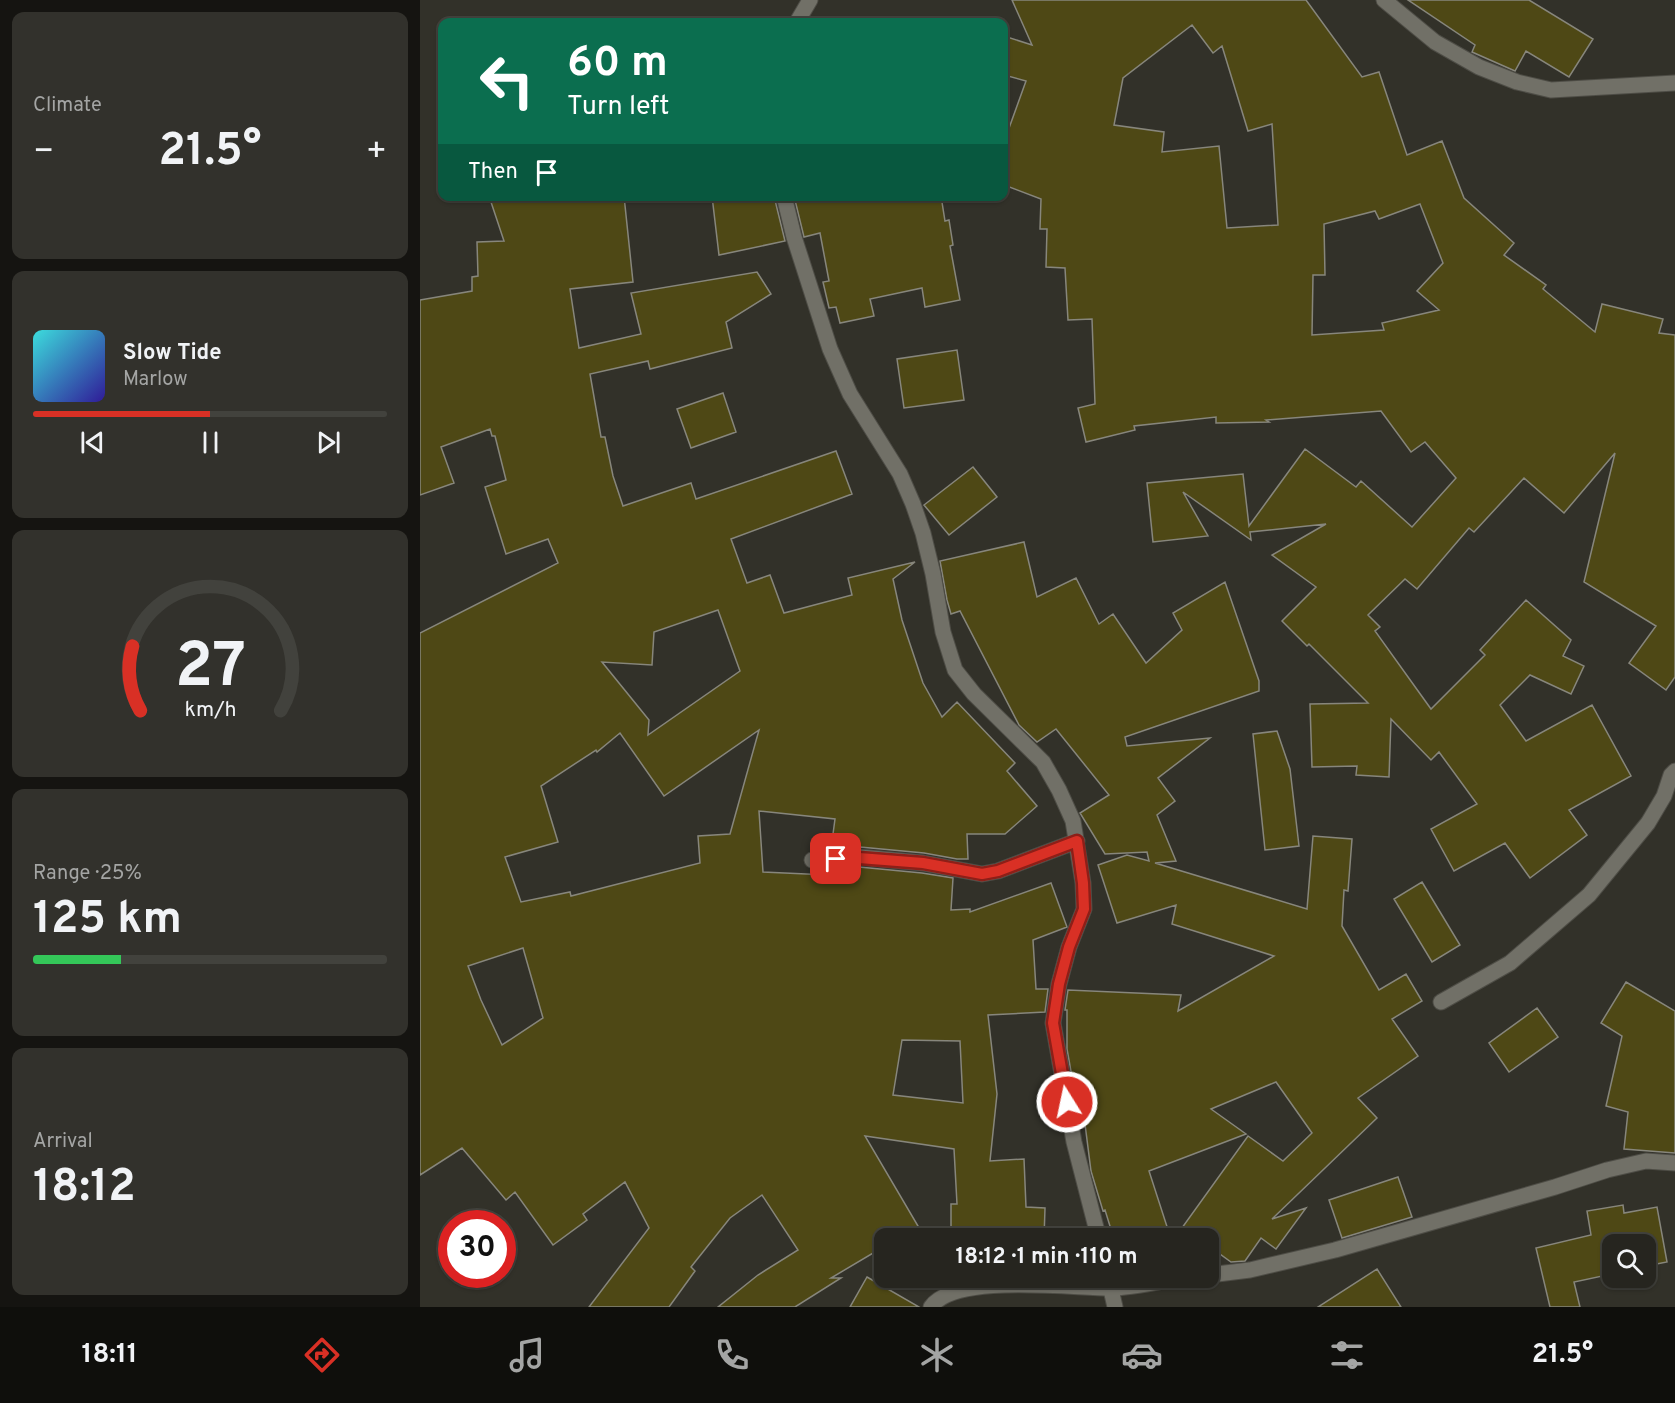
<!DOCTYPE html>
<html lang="en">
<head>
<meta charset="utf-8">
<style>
	:root { --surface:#26251f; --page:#32312c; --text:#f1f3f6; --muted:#a4a5a4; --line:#42423d; --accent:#d93025 }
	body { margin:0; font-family:Overpass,sans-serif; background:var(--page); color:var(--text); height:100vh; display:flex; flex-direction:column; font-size:22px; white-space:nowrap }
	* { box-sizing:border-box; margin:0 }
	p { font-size:20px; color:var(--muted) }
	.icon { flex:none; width:33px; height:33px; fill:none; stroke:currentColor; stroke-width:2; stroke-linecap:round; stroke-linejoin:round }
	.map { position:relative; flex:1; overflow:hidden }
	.details { display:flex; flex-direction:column; gap:12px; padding:12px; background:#151411; width:420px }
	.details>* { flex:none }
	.top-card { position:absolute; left:18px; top:18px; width:570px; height:183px; border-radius:12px; box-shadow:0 2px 4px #0004,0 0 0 2px var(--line); background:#0b6e4f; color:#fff; overflow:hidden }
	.tools { position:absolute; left:1182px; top:1234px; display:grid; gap:12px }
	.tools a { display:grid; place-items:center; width:54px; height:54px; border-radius:12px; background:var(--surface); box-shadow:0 2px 4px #0004,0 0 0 2px var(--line); font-size:30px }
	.speed { position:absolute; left:18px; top:1210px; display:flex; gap:12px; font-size:30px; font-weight:700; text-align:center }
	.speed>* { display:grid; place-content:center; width:78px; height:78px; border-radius:50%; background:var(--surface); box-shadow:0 2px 4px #0004,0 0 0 2px var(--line); line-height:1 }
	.speed .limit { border:9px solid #d22; background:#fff; color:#111 }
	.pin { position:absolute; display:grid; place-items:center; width:51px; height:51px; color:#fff; margin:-26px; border-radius:12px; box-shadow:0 3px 9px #0006 }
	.me { position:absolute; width:66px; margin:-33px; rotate:350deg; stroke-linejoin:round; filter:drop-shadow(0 0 4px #0008) }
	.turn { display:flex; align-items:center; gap:21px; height:126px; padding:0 30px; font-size:27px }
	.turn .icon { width:78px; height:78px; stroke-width:2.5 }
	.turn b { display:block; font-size:42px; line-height:51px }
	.then { display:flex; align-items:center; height:57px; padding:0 30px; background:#0003; gap:12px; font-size:22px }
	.big { font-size:45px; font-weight:700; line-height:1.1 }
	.details .tile { flex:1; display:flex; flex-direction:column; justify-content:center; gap:9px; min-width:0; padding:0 21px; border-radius:12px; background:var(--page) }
	.details .dial { align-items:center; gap:0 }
	.dial svg { height:156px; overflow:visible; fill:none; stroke:var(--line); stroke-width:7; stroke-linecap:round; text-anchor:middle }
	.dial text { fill:var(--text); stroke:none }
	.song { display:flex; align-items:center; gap:18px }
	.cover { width:72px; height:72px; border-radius:9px; background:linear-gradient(135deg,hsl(180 70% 55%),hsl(250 70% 35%)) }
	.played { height:6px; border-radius:3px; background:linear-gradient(90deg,var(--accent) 50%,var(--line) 50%) }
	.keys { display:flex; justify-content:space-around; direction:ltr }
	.heat { display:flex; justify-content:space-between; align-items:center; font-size:33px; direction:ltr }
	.charge { height:9px; border-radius:4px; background:linear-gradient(90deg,#34c759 25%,var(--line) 0) }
	.trip { position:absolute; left:454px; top:1228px; width:345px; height:60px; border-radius:12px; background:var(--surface); box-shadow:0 2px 4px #0004,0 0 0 2px var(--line); font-weight:700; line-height:60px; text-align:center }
	.tabs { display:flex; height:96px; justify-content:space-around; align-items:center; background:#0f0f0c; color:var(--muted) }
	.tabs .icon { width:42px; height:42px }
	.tabs .on { color:var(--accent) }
	.tabs b { font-size:27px; color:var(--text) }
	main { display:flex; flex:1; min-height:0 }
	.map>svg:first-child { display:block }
	.building { fill:#4e4815; stroke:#87867c; stroke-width:1.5; fill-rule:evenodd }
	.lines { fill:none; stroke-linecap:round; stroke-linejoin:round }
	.minor-casing { stroke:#4e4d46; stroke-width:17 }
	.minor { stroke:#717067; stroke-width:15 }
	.route-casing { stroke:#8d1f18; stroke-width:15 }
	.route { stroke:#d93025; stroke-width:10 }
</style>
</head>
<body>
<main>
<section class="details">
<div class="tile"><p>Climate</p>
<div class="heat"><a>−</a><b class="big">21.5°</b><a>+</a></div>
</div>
<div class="tile">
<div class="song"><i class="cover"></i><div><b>Slow Tide</b><p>Marlow</p></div></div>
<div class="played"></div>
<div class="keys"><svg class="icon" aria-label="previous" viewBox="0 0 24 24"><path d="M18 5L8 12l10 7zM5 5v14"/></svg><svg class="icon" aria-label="pause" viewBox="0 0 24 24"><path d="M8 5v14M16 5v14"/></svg><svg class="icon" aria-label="next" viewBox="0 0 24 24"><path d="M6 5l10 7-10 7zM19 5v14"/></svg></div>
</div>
<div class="tile dial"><svg viewBox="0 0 100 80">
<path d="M14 69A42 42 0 1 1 86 69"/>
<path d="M14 69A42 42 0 0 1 10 36" stroke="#d93025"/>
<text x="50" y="56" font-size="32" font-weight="700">27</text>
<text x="50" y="72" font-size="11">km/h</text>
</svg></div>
<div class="tile"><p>Range · 25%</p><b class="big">125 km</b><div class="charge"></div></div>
<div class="tile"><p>Arrival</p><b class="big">18:12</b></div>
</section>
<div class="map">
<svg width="1255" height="1307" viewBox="0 0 1255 1307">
	<rect width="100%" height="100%" fill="#323129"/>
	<path class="building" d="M592,0H886L942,77L959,72L987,155L1022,141L1044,198L1094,243L1084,255L1126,285L1123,289L1175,332L1182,304L1243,319L1239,333L1255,335V677L1246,690L1209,663L1236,626L1164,582L1195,453L1144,513L1104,478L1054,532L1049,528L997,589L985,579L948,615L960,627L955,631L1011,709L1065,655L1060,650L1106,600L1151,640L1143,656L1164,666L1151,694L1110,675L1080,705L1106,741L1172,705L1211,776L1149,810L1167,835L1110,878L1085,843L1034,871L1011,829L1057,804L1019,752L1011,760L971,719L969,777L936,775L937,766L892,767L890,704L948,703L889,644L887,646L862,621L896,587L852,555L906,524L830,532L831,540L763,492L788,536L733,542L727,483L823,474L829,526L885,449L936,487L941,481L992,527L1036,478L1005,442L991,452L961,411L846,420L849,422L796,423V417L714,426L715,430L666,442L658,408L675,404L672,319L648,320L645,268L626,267L627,229H620L621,199L584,185V142L606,81L584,75V36L612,45ZM772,25L793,53L802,46L828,131L852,124L858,225L807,228L799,146L742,152L744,132L694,125L703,78ZM1000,204L1023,263L997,291L1019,310L962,323L964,330L892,335L893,275H905L904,224L955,211L959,219Z
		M988,0H1109L1173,39L1149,77L1106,51L1095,71L1052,52L1055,45Z
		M69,196H204L213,282L150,289L159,348L221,334L211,293L337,272L351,294L306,322L312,348L230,369L228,361L170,374L181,437H185L193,476L203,506L271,483L276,499L416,451L432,494L311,539L327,583L350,575L364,613L432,595L428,578L495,562L473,579L482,620L503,683L522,717L537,702L595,763L587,771L617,806L585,834H547L548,859H537L504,853L440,847L411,849L415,819L339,811L343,872L408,875V869L439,867L502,873L533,878L531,910L550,909V912L631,883L647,927L613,940L616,989H628L625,1012L568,1015L577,1094L570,1161L604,1159L606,1207L625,1208L624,1239H531V1204H537L534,1149L445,1136L498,1226L476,1239H465V1246L411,1278H421L375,1307H298L338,1275L378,1250L342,1195L310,1218L271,1267L275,1271L249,1307H169L229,1228L205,1182L163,1214L167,1220L133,1245L95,1192L86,1200L42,1148L0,1175V633L138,563L128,539L86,554L65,487L86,480L75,436H72L70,429L21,447L34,483L0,495V300L52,291V277L58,276L57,242L84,241ZM298,610L320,671L228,735L229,720L182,662L232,665L234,632ZM339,730L310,834L278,836L280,863L151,896L150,892L101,902L85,857L138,842L121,786L176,750L177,752L200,733L244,796ZM103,948L123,1018L82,1045L61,1000L48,966ZM482,1040L540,1041L543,1103L473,1095Z
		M292,196H354L365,241L299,255Z
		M374,196H521L525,221L529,220L533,245L530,246L540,300L505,307L502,288L450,299L454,316L420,323L416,307L409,308L403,282L409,281L400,233L384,237Z
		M537,350L544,400L484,408L477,359Z
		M303,393L316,432L271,448L257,409Z
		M553,467L577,497L529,535L504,505Z
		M604,542L617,597L656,578L679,624L693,614L726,663L762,630L753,613L805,582L839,681V691L705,737L707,746L790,738L738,778L755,801L737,815L756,861L735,863L887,909L893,836L932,839L928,891L924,890L922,926L959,990L986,974L1002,1001L972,1019L998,1056L938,1098L957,1118L852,1219L886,1208L856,1249L841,1238L825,1261L811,1262L789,1246V1239H754L828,1136L863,1161L892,1133L856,1082L791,1109L826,1134L729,1171L751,1239H694L685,1210L683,1211L671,1171L659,1077H652L647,1049V1010H645L648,990L761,995L758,1011L854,956L752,924L756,905L697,923L678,865L707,855L729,861L727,852L685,854L660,813L689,795L636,729L617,742L599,725L540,611L531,614L527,600L520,561Z
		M857,731L870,769L879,846L845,850L833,734Z
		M1002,882L1040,945L1012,962L974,899Z
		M1206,982L1255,1011V1153L1204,1149L1208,1112L1186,1106L1202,1036L1181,1023Z
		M1117,1008L1138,1037L1089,1072L1069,1043Z
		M978,1177L992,1217L922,1238L909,1200Z
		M1203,1205L1204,1213L1237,1207L1247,1262L1226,1266V1245H1192V1274L1154,1282L1160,1307H1130L1116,1248L1171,1235L1167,1211Z
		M957,1269L981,1307H898Z
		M447,1277L499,1307H430Z"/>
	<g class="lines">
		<g class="minor-casing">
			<path id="minor" d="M964,0L1015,42L1059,67L1097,82L1131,90L1255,83
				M377,22L390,0
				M364,196L374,237L410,349L430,394L480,474L493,504L503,533L513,574L523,632L535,670L554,694L623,762L639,790L653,821L663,883L664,909L649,947L639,984L633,1023L654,1142L679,1239
				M392,860L439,857L503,863L562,874L578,871L657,841
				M1021,1002L1090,963L1169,895L1228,823L1244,796L1251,775L1255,771
				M789,1275L830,1270L915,1250L1135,1187L1187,1170L1226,1161L1255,1163
				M689,1281L695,1307
				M511,1307C535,1273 650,1288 689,1288C712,1288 736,1282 758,1278"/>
		</g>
		<use href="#minor" class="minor"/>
	</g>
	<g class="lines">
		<g class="route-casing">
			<path id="route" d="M416,859L439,858L503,863L562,874L578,871L657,841L663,883L664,909L649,947L639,984L633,1023L647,1102"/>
		</g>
		<use href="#route" class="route"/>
	</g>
</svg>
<div class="tools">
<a><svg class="icon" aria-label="search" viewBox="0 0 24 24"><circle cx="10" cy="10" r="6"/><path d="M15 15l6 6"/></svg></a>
</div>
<div class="speed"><div class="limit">30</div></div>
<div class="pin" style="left:416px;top:859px;background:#d93025"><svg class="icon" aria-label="arrive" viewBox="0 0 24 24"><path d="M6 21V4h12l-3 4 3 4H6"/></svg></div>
<svg class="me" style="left:647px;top:1102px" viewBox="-20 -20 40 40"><circle r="17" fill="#d93025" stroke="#fff" stroke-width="3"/><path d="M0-11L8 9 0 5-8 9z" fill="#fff"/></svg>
<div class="trip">18:12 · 1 min · 110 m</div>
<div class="top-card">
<div class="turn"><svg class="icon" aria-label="left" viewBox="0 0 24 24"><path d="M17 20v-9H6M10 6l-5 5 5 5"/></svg><div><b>60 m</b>Turn left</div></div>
<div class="then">Then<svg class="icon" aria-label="arrive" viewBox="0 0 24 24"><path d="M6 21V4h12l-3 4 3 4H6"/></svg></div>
</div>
</div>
</main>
<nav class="tabs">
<b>18:11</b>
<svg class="icon on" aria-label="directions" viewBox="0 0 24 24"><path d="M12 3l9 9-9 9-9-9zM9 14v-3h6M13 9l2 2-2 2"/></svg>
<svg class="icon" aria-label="music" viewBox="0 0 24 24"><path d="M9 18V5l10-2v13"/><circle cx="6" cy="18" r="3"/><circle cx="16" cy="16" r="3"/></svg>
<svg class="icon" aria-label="phone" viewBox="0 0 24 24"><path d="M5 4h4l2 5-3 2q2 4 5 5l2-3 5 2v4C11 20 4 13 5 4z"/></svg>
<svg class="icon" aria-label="climate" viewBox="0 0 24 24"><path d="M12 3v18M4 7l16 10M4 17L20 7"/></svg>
<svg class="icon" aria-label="car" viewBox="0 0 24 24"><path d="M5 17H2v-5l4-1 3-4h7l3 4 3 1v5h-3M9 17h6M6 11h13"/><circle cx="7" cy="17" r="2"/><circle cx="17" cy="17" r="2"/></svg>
<svg class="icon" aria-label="filters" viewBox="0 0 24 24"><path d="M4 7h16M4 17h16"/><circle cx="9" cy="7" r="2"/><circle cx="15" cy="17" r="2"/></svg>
<b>21.5°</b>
</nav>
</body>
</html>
